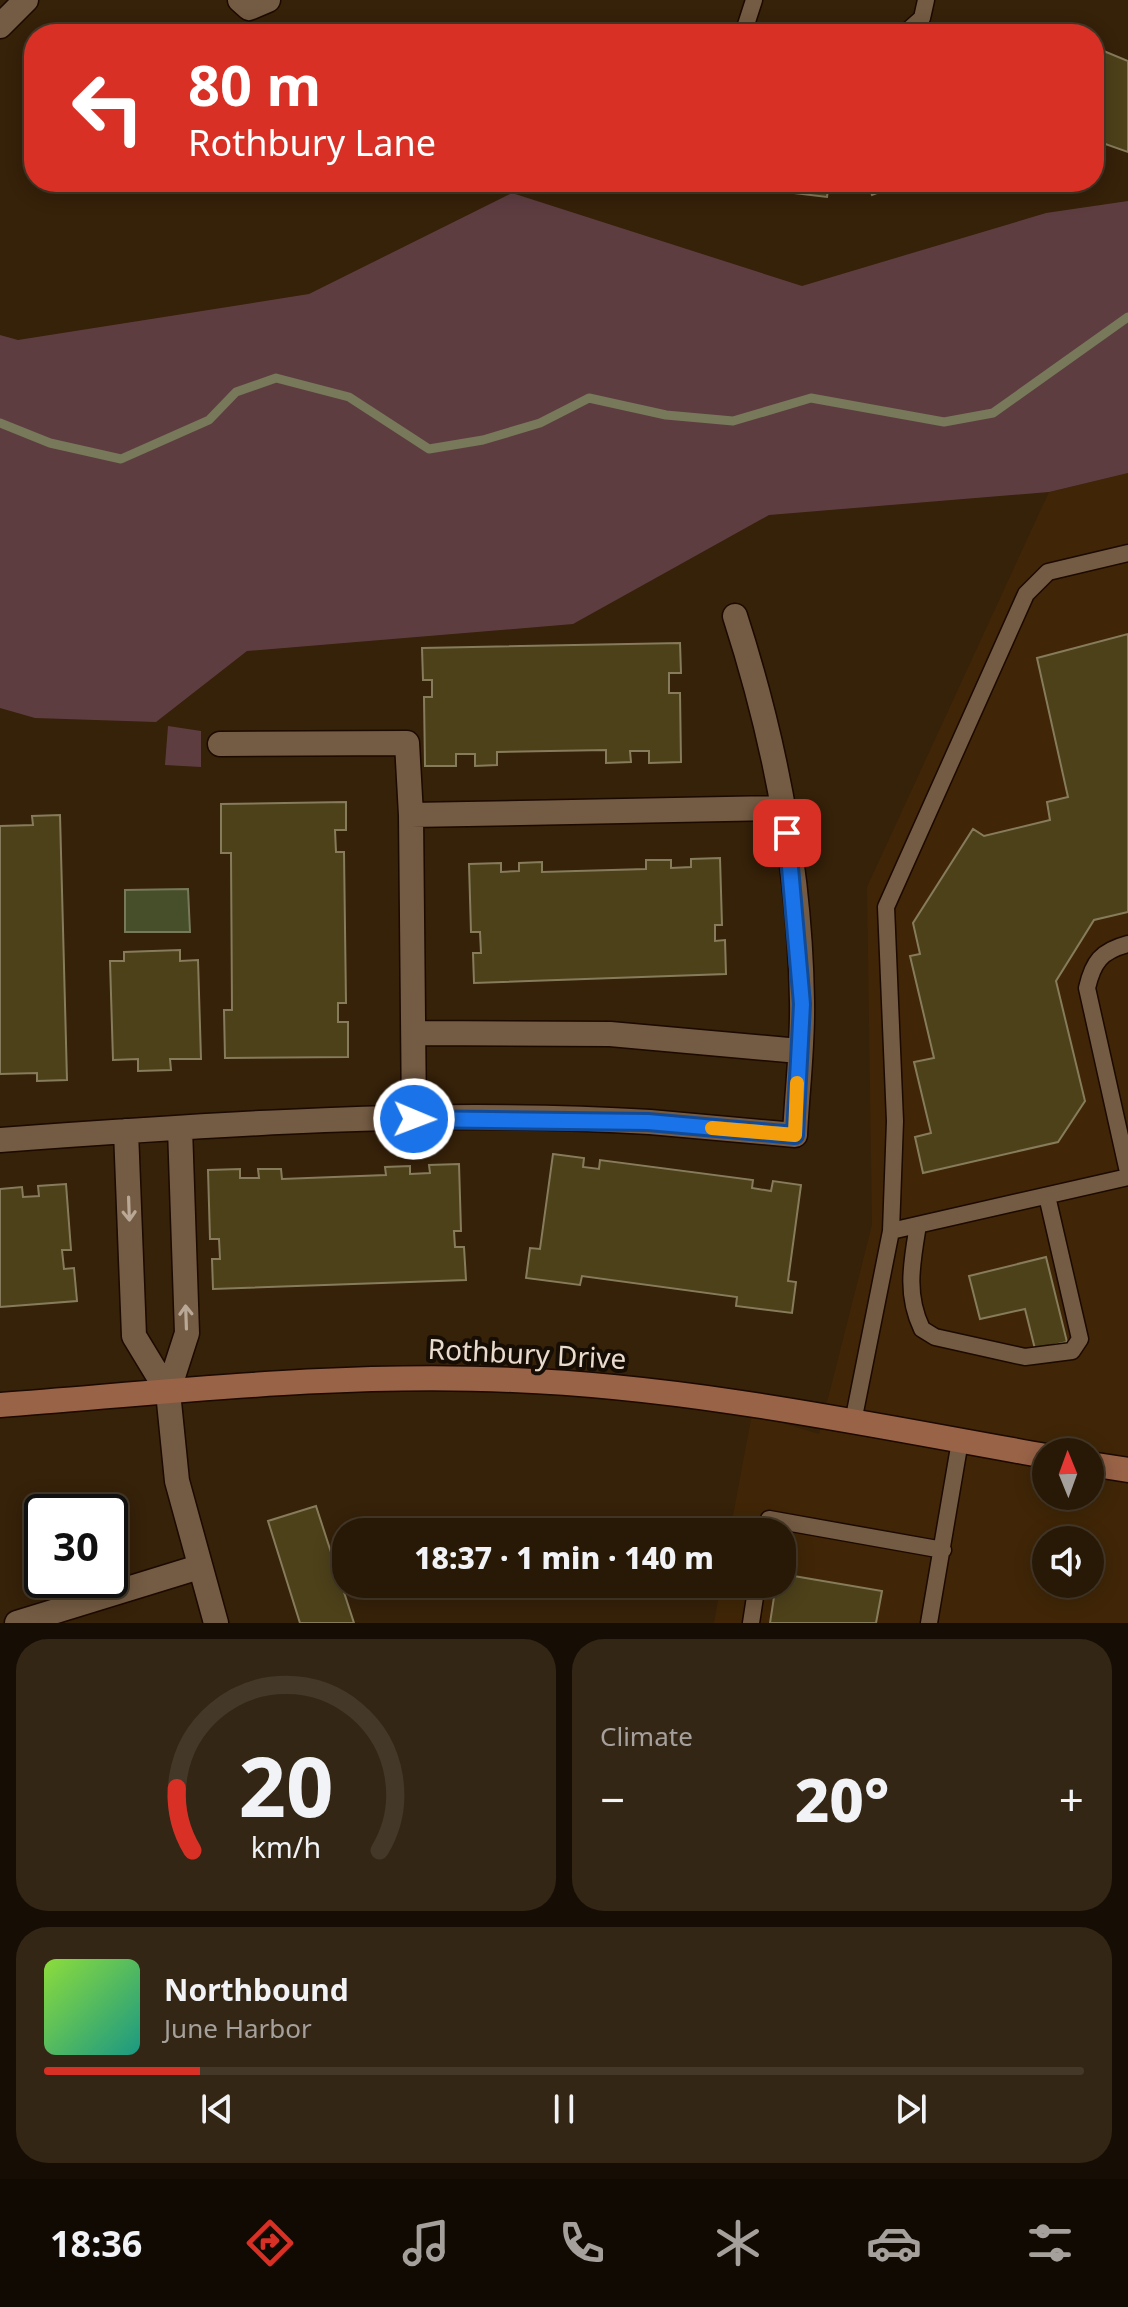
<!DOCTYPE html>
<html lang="en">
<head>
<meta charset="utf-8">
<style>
	:root { --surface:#281907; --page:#342615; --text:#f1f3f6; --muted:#a5a09b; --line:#443828; --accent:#d93025 }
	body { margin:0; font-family:"Noto Sans",sans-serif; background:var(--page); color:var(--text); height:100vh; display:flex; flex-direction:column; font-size:30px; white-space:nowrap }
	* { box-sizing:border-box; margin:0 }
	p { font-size:26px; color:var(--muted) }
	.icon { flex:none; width:44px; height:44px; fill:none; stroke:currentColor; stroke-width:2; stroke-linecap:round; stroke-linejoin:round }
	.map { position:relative; height:1623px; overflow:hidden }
	.side { display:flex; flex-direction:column; gap:16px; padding:16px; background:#160e04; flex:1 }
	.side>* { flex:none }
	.banner { position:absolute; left:24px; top:24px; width:1080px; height:168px; border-radius:32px; box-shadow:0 4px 20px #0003,0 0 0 2px var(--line); background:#d93025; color:#fff; overflow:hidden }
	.needle { width:52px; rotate:359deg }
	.fabs { position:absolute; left:1032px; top:1438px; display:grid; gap:16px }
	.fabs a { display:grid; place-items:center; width:72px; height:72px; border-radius:50%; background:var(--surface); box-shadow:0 4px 20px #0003,0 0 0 2px var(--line); font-size:40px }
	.speed { position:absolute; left:24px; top:1494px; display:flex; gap:16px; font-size:40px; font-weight:700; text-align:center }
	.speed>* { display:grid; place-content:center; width:104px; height:104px; border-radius:50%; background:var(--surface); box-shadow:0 4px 20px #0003,0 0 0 2px var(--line); line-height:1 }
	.speed .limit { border:4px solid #111; border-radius:12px; background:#fff; color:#111 }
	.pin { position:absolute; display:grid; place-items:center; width:68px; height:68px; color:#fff; margin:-34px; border-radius:16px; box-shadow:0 4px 12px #0006 }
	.me { position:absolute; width:88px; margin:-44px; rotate:91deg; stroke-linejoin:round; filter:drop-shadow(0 0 6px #0008) }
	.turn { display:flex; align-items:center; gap:28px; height:168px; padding:0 32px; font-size:36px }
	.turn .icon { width:104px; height:104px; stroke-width:2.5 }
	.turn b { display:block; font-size:56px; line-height:68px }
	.big { font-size:60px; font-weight:800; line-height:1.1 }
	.side .card { flex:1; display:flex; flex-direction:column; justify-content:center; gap:12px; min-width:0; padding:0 28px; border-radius:32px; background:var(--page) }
	.side .dial { align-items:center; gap:0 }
	.dial svg { height:208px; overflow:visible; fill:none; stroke:var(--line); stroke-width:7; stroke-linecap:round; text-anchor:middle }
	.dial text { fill:var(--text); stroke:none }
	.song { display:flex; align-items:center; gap:24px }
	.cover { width:96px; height:96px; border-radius:12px; background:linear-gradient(135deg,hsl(90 70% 55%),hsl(170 70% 35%)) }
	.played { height:8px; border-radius:4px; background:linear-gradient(90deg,var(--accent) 15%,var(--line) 15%) }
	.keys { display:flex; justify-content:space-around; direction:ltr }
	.heat { display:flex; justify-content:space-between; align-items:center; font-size:44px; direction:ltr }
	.side .tiles { flex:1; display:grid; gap:16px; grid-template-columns:1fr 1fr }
	.card:last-child { grid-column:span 2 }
	.trip { position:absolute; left:332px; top:1518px; width:464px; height:80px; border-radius:32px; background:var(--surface); box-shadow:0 4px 20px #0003,0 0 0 2px var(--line); font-weight:800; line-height:80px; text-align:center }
	.tab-bar { display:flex; height:128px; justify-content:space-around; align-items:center; background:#100a03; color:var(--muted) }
	.tab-bar .icon { width:56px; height:56px }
	.tab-bar .current { color:var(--accent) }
	.tab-bar b { font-size:36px; color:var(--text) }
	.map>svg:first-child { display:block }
	.built { fill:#402607; fill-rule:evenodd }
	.green { fill:#5e3d41 }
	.water { fill:#464f29; stroke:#77795a; stroke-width:2 }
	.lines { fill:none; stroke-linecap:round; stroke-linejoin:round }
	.stream { stroke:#77795a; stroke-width:9 }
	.building { fill:#4d411a; stroke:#867c5b; stroke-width:2 }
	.lane-casing { stroke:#1c0900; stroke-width:19 }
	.street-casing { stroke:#1c0900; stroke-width:27 }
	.secondary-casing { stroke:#1c0900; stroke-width:27 }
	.lane { stroke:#745b43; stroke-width:16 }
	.street { stroke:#745b43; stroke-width:24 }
	.secondary { stroke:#996347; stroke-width:24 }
	.oneway { stroke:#baa896 }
	.route-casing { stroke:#114b97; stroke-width:20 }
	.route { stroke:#1a73e8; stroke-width:14 }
	.slow { stroke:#f59e0b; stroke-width:14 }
	.labels { text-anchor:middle; stroke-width:8; stroke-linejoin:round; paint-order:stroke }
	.street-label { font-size:28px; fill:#e9dbcd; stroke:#160d04 }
</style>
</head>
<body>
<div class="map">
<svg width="1128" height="1623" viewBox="0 0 1128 1623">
	<rect width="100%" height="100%" fill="#362109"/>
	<path class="built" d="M1128,473V1623H714L721,1584H782V1532H730L752,1414L819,1434L872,1225L867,887L1049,492ZM1046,1452H1090V1496H1046ZM1046,1540H1090V1584H1046Z"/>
	<path class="green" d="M512,193L802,286L1046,213L1128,201V473L1049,492L769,515L573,624L247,651L156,722L35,718L0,708V335L18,340L309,294Z
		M168,726L201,731V767L165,765Z"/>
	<path class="water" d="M188,889L190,932H125V890Z"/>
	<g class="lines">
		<path class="stream" d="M0,423L50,443L121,459L209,420L236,392L276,378L349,397L429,449L483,440L540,423L589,398L666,415L733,421L811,398L944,422L993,413L1128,317"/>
	</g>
	<path class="building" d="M1094,47L1128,61V152L1094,140Z
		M703,182H829L827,197Z
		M867,182H905L872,195Z
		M1128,634V912L1094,920L1056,981L1085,1101L1058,1142L923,1173L915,1137L931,1133L914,1062L934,1058L910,956L920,954L913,923L973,829L984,836L1050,820L1047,802L1068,797L1037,658Z
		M680,643L681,673H669V693H680L681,762L649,763V751H630L631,762L606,763V750L497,752V765L475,766V754H456V766H425L424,697H432V680H423L422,648Z
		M346,802V830H335L336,852H344L346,1003H338V1022H348V1057L225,1058L224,1010H232L231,853H221V804Z
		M60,815L67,1080L37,1081V1073L0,1074V826L33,825L32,816Z
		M720,858L722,925H715V941L725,940L726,974L474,983L473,953H481L480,932H471L469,864L501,863V872L519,871V863L542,862V872L646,869V860H671V868L691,867V859Z
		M180,950V961L198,960L201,1059H170L171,1070L138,1071V1059L113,1060L110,961H124V952Z
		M553,1154L584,1158L583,1167L599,1169L600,1160L753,1180L752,1188L771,1191L773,1181L801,1185L788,1281L796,1282L792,1313L736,1306L737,1297L582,1276L580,1285L526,1278L530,1248L540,1249Z
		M459,1164L461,1231H454L455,1247H464L466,1280L213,1289L212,1259H220L219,1239H210L208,1170L240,1169V1178H259L258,1169H281L282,1179L386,1175L385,1167L410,1166V1174L430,1173L429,1165Z
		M66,1184L71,1250H62L64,1269L74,1268L77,1301L0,1307V1189L22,1187L23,1197L39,1196L38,1186Z
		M1046,1257L1067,1342L1035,1349L1025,1309L980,1319L969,1276Z
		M316,1506L354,1623H300L268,1521Z
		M782,1574L882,1591L876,1623H770L776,1584H782Z"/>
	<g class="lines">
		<g class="lane-casing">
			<path id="lane" d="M743,34L754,0
				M904,34L922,18L926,0
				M1128,944C1101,951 1093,962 1087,988L1128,1172
				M918,1225C912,1262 905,1294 922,1329L935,1337L1025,1357L1072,1351L1080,1339L1047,1196
				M891,1231L895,1121L886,907L1026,594L1048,572L1128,553
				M853,1422L891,1231L1128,1177
				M767,1532L769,1519L943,1550
				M751,1623L757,1584
				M929,1623L960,1441"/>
		</g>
		<g class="street-casing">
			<path id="street" d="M240,0L249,8L268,0
				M0,26L26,0
				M220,744L407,743L411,815L414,1119
				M411,815L783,808
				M415,1033L610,1034L799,1051
				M180,1128L187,1333L168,1392L177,1481L216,1623
				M126,1131L134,1336L168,1392
				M0,1140C215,1124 434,1109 650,1122C699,1126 747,1131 795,1135C797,1091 803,1045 802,1001C800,871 775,740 735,616
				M17,1623L199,1567"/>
		</g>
		<g class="secondary-casing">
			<path id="secondary" d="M0,1405C171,1392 341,1372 513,1380C692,1387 870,1425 1046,1456
				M1090,1464L1128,1470"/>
		</g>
		<use href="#lane" class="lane"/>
		<use href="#street" class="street"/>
		<use href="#secondary" class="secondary"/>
	</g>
	<defs><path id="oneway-shaft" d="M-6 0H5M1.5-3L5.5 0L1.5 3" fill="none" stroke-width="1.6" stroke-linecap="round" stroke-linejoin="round" transform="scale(2)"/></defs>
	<g class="oneway">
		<use href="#oneway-shaft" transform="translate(129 1209) rotate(88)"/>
		<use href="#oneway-shaft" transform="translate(186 1317) rotate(-92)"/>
	</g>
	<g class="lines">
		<g class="route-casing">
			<path id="route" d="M414,1119L648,1122L795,1135L802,1004L787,833"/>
		</g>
		<use href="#route" class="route"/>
		<path class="slow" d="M712,1128L795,1135L797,1083"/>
	</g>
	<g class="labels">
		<g class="street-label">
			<text transform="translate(527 1354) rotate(3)" y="10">Rothbury Drive</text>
		</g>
	</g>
</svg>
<div class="fabs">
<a><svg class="needle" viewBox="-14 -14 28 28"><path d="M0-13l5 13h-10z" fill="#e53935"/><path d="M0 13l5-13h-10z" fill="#a5a09b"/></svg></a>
<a><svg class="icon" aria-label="sound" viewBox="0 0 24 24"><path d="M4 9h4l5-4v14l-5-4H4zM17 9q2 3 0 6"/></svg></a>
</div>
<div class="speed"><div class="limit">30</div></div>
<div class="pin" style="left:787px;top:833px;background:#d93025"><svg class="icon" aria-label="arrive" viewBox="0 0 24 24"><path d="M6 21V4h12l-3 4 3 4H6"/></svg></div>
<svg class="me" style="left:414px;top:1119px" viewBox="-20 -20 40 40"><circle r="17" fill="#1a73e8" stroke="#fff" stroke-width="3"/><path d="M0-11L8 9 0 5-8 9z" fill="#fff"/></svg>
<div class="trip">18:37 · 1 min · 140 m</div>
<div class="banner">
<div class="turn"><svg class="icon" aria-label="left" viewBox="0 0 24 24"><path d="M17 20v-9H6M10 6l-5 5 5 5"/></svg><div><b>80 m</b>Rothbury Lane</div></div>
</div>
</div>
<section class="side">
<div class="tiles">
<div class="card dial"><svg viewBox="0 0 100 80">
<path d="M14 69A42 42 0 1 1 86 69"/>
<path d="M14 69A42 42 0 0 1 8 45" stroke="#d93025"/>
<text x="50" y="56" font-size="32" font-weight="700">20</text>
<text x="50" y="72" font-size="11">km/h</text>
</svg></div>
<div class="card"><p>Climate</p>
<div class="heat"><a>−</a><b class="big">20°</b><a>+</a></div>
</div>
<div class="card">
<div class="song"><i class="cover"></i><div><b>Northbound</b><p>June Harbor</p></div></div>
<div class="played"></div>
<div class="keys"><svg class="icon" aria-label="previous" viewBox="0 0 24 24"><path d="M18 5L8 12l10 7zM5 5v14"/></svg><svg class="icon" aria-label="pause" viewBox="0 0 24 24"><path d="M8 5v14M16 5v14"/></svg><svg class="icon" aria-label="next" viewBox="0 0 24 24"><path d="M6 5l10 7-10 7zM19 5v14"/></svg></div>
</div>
</div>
</section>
<nav class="tab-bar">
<b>18:36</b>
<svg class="icon current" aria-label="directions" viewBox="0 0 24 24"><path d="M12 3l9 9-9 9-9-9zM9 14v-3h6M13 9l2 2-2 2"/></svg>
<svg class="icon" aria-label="music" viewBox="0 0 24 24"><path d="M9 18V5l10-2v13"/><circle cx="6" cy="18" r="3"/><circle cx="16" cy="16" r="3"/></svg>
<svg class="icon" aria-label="phone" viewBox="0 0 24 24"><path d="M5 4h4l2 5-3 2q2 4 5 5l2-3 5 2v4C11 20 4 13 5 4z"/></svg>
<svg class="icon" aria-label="climate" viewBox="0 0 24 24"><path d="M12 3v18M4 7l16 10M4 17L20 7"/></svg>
<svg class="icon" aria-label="car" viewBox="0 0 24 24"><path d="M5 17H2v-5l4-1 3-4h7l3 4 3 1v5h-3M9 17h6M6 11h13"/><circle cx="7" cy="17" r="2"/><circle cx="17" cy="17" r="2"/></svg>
<svg class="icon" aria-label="filters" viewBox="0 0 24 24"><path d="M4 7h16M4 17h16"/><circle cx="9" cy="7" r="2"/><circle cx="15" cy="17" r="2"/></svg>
</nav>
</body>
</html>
